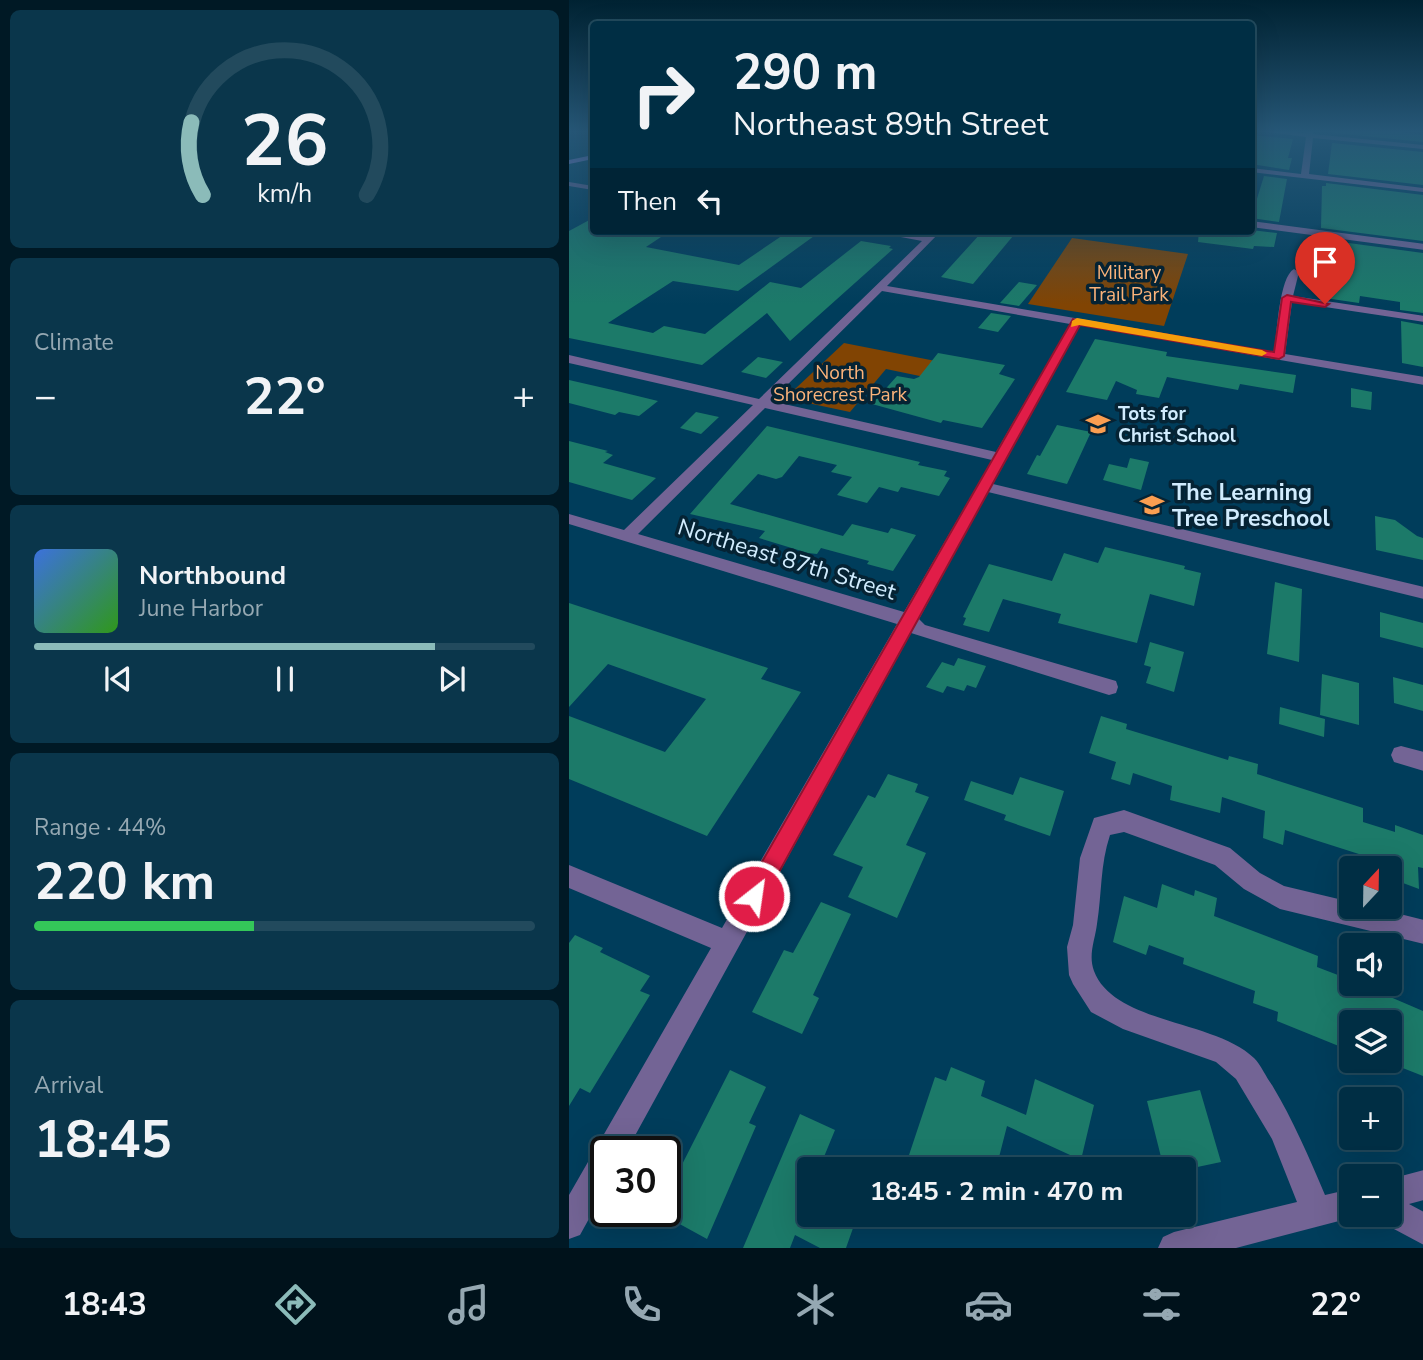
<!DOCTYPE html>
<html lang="en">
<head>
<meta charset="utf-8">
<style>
	:root { --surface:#002e44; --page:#0a364b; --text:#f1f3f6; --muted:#95a8b2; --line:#224a5d; --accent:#8bbbb9 }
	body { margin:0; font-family:"Nunito Sans",sans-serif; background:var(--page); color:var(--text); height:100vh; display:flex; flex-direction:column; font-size:26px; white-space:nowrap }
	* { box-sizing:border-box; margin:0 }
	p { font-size:23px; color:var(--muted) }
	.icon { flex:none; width:38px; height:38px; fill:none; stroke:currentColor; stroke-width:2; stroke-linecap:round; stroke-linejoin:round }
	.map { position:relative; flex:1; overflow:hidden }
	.sheet { display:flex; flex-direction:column; gap:10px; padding:10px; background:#001925; width:569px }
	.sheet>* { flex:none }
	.top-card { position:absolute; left:21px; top:21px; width:665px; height:214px; border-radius:7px; box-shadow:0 7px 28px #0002,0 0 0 2px var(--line); background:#002e44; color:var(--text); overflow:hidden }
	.needle { width:46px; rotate:22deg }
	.tools { position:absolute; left:770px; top:856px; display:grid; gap:14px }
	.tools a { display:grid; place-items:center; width:63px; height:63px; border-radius:7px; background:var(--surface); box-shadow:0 7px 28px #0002,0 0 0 2px var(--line); font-size:35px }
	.speed { position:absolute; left:21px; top:1136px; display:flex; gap:14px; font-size:35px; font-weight:700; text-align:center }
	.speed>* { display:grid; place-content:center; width:91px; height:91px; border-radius:50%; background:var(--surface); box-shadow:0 7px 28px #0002,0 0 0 2px var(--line); line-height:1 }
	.speed .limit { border:4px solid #111; border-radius:10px; background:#fff; color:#111 }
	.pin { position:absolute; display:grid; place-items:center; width:60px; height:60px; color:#fff; margin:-72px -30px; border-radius:50% 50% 50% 0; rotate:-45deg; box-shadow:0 0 7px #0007 }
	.pin .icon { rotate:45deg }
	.me { position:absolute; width:77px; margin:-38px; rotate:30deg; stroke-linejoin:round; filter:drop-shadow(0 0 5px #0008) }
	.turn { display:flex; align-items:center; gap:24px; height:147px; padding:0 28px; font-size:32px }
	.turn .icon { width:91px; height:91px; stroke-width:2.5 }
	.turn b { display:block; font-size:49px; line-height:60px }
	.then { display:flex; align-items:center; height:66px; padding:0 28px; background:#0003; gap:14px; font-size:26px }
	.big { font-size:52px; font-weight:700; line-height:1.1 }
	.sheet .tile { flex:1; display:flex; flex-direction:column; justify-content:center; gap:10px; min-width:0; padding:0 24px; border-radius:10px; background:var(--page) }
	.sheet .dial { align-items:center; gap:0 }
	.dial svg { height:182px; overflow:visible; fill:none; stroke:var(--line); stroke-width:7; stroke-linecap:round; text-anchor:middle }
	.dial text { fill:var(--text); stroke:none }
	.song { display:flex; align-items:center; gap:21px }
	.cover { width:84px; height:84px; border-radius:10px; background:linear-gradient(135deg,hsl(220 70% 55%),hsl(110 70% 35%)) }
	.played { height:7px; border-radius:4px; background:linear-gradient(90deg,var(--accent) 80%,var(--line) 80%) }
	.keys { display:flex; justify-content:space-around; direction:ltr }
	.heat { display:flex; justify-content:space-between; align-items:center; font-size:38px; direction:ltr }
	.charge { height:10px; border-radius:5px; background:linear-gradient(90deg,#34c759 44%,var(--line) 0) }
	.trip { position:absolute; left:228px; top:1157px; width:399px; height:70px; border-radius:7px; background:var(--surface); box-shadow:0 7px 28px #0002,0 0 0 2px var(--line); font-weight:700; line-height:70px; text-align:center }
	.menu { display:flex; height:112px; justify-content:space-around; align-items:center; background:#00121b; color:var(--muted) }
	.menu .icon { width:49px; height:49px }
	.menu .on { color:var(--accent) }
	.menu b { font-size:32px; color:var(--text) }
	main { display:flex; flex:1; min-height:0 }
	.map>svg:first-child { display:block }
	.green { fill:#814403 }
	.building { fill:#1c7a69 }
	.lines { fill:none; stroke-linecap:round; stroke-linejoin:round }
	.minor { fill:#736495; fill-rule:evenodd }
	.major { fill:#ad8cef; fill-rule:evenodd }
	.route { fill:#e11d48; stroke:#92132f; stroke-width:2 }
	.slow { fill:#f59e0b }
	.labels { text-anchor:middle; stroke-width:7; stroke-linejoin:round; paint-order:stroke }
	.far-park-label { font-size:19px; fill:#fbb37a; stroke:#052334 }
	.far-poi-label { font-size:19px; font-weight:bold; fill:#d1ecfe; stroke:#052334; text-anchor:start }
	.poi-label { font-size:23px; font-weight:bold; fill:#d1ecfe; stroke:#052334; text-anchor:start }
	.street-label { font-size:23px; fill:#d1ecfe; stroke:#052334 }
</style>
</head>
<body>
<main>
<section class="sheet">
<div class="tile dial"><svg viewBox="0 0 100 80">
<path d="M14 69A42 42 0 1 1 86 69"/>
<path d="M14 69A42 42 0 0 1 9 37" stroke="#8bbbb9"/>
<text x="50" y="56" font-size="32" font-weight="700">26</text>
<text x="50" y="72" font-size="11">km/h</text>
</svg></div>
<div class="tile"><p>Climate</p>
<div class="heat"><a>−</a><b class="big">22°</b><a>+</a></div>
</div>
<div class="tile">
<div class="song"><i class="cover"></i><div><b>Northbound</b><p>June Harbor</p></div></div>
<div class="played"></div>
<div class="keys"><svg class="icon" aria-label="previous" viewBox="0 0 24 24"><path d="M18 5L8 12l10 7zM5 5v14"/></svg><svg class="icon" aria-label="pause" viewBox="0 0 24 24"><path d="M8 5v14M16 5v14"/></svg><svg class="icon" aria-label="next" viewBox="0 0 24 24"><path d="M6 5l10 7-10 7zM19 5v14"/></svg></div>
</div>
<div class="tile"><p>Range · 44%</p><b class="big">220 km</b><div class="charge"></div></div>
<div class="tile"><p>Arrival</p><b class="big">18:45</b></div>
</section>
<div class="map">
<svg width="855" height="1248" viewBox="0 0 855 1248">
	<rect width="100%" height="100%" fill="#003d5b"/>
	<path class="green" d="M503,238L619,254L595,326L459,304Z
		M275,343L387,365L375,381L317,369L281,412L234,402L226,397V389Z"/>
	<path class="building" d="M766,130H815L854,135V142L765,133Z
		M682,135L724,139L719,158H723L720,170L682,164Z
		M763,143L854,152V185L759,174Z
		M695,176L718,179L710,222L682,218Z
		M757,183L854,195V241L752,228L753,186H757Z
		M24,218V231H101L77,247L170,265L220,231H252L169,291L104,281L39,323L84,333L95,326L136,334L201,282L232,288L292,241L322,246L320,248L324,249L221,341L198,313L133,365L0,338V231Z
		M682,230L708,233L705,247L685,246L684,249L629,242L630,231Z
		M421,232L444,236L404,284L372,277L412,233Z
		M750,239L854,253V313L831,310V302L791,296L790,303L749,297L750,290H746L747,281H744Z
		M450,282L468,285L450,306L431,303Z
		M422,313L442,316L429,332L409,328Z
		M832,321L854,325V367L833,363Z
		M526,339L598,352L597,356L727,375L724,393L671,384L669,390L598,377L590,398L567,394L568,390L547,381L538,400L497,392Z
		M369,353L436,365L430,374L446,379L413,428L374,420L372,423L303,404L328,376L345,379L350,377Z
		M189,357L214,362L197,378L172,372Z
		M0,380L48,391L89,401L70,416L50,412L46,415L0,403Z
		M782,388L803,392L802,410L782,407Z
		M127,412L150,417L132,434L111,428Z
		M488,425L522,432L498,484L458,474L468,455L471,456Z
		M198,426L351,462L349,465L378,471L375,476L381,478L370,496L332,487L329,492L310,487L298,503L268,495L283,477L262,472L268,465L230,456L213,477L207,479L189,474L161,504L274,536L283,524L319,533L322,528L347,535L324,571L298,564L300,561L252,548L248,554L239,553L190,538L196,531L121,514Z
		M0,441L39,451L36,452L44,455L34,463L87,478L63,500L0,482Z
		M561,458L580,462L572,490L534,480L540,464L558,468Z
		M806,516L826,520L848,536L854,538V560L807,550Z
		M536,547L616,566L615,569L632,573L625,606L581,594L568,643L489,623L492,614L434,599L420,632L394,625L397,618L394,617L420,564L483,581L495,553L529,563Z
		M706,582L733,589L730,662L698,654Z
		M0,603L199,668L192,679L232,692L138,836L0,779V716L96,752L137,699L39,664L0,707Z
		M811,612L854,623V648L811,637Z
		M581,642L615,652L605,692L577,683L582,667L575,665Z
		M389,658L417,666L407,688L398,685L395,691L378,686L374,693L357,687L373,662L385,666Z
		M753,674L790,683V725L751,715Z
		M824,677L854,685V711L825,703Z
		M711,707L756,719L755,737L710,724Z
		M532,716L558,724L557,729L659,760L660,756L689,764L688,774L794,808V822L826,832V825L854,835V868L849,867L850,889L826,880V868H793V855L746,840L716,830L714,845L694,838L696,811L653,797L651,813L601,800L603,786L564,773L561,785L542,779L547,762L520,753Z
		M319,774L349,784L346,792L360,797L337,845L357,853L328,918L279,897L294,867L264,855L299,795L306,798Z
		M451,777L495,791L481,836L435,820L437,815L395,800L402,781L444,795Z
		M593,884L625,896L626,890L648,898L645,916L749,956L748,967L782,980V984H791L854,1011V1076L821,1063V1022H782V1051L708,1021L709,1012L684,1003L686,991L614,964L615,958L580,945L577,955L544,942L555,896L588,908Z
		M252,902L282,914L244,995L250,998L233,1034L183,1012L215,950L224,953Z
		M6,935L34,948L31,952L81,976L71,991L81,995L21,1093L11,1088L0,1106V943Z
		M382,1067L416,1081L412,1096L457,1115L466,1079L525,1105L512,1160L438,1126L427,1169H371L340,1155L366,1077L377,1081Z
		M161,1070L197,1087L180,1123L187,1126L138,1239L96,1216V1198Z
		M631,1090L652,1162L619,1169H595L578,1101Z
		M231,1114L266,1130L250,1169H240V1214H289L277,1248H251L226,1235L221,1248H174Z"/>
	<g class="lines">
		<path class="minor" d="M684,130L737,133L738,130H744V134L855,145V149L744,138L740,174L855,188V192L682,172V168L732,174L737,137Z
			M0,182L24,186V190L0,186Z
			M682,221L855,244V250L682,227Z
			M300,231L358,236L363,231H372L318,286L705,352C708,334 710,277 725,269L730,272L724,296L855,316V322L723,302L716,354L855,377V385L511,325L424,484L855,587V599L419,492L350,619L356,625L547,681L549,687L547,693L540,695L342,633L57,1152H37V1188L11,1235L0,1239V1195L142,948L0,888V865L153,928L328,624L0,524V514L55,530L184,405L0,363V355L190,399L353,241ZM313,291L501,324L427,452L202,401ZM196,408L423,460L335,612L69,534Z
			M832,746L855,752V771L825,762L822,755L825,748Z
			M555,810L661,848L691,873L715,886L782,902V906H799L855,920V944L711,909L675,889L646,865L555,832L541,835C531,865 533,893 528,924C526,940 519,955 525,971C545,1024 646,1020 685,1058C692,1065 697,1077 703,1085C724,1120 740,1157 756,1195L782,1189V1214L793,1215L667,1248H589L594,1237L605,1232L728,1202L703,1139L667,1079L647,1062L554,1029L522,1012L504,984L500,975L498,947L504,925L511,858L525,818Z
			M855,1170V1200L840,1204L855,1212V1245L810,1221L808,1214H821V1179Z"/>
		<path class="major" d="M24,155V159L0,164V160Z"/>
	</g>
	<linearGradient id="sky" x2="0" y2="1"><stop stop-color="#002232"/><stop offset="0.43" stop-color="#265777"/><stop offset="1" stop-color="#265777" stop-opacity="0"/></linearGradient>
	<rect width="855" height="305" fill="url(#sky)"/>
	<path class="route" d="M718,295L760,304L756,307L722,302L715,356L710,359L511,325L193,903L185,906L178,903L175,896L178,888L504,319L705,352L713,298Z"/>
	<path class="slow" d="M508,318L693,350L698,353L693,356L510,325L502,327L503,321Z"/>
	<defs>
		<g id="school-bare" transform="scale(1.89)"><path d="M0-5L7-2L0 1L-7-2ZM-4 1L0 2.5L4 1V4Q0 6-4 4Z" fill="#fb9e51" stroke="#052334" stroke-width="2.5" paint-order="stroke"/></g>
	</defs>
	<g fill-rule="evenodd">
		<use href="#school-bare" x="529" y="424"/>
		<use href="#school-bare" x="583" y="505"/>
	</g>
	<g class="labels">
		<g class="far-park-label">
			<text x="560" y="279">Military<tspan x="560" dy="22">Trail Park</tspan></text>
			<text x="271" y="379">North<tspan x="271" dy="22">Shorecrest Park</tspan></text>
		</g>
		<g class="far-poi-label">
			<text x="549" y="420">Tots for<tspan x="549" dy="22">Christ School</tspan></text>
		</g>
		<g class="poi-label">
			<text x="603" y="500">The Learning<tspan x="603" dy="26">Tree Preschool</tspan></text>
		</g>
		<g class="street-label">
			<text transform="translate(218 559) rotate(17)" y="8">Northeast 87th Street</text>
		</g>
	</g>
</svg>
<div class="tools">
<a><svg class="needle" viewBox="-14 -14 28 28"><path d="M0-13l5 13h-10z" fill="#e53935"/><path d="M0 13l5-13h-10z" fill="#95a8b2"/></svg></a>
<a><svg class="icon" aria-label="sound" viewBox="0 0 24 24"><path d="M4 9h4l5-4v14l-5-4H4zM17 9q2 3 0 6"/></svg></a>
<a><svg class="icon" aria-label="layers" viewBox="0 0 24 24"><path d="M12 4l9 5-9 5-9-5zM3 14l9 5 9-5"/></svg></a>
<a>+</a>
<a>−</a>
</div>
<div class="speed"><div class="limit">30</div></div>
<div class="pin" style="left:756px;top:304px;background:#d93025"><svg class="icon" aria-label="arrive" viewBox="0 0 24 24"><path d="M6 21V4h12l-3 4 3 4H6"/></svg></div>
<svg class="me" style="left:185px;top:896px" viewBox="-20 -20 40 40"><circle r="17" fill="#e11d48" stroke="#fff" stroke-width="3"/><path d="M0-11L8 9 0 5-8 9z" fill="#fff"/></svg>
<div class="trip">18:45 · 2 min · 470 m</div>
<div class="top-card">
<div class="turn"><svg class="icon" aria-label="right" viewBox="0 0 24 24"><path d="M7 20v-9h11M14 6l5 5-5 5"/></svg><div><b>290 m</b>Northeast 89th Street</div></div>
<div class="then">Then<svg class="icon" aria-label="left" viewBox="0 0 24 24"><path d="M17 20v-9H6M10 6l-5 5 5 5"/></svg></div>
</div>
</div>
</main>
<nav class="menu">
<b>18:43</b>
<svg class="icon on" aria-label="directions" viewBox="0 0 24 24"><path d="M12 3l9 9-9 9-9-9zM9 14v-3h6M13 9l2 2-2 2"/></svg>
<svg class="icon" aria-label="music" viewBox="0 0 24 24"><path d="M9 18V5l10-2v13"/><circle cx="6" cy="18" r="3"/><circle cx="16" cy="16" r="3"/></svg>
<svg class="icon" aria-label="phone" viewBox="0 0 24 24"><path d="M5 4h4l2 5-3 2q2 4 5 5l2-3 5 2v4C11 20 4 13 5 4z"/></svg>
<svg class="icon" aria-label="climate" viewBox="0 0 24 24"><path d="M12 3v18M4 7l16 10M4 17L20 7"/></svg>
<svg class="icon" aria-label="car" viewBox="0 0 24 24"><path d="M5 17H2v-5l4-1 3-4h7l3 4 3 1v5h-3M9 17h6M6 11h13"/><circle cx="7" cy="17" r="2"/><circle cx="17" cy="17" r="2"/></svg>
<svg class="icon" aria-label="filters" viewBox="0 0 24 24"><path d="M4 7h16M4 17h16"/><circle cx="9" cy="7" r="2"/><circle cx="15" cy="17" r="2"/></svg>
<b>22°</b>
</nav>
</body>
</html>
